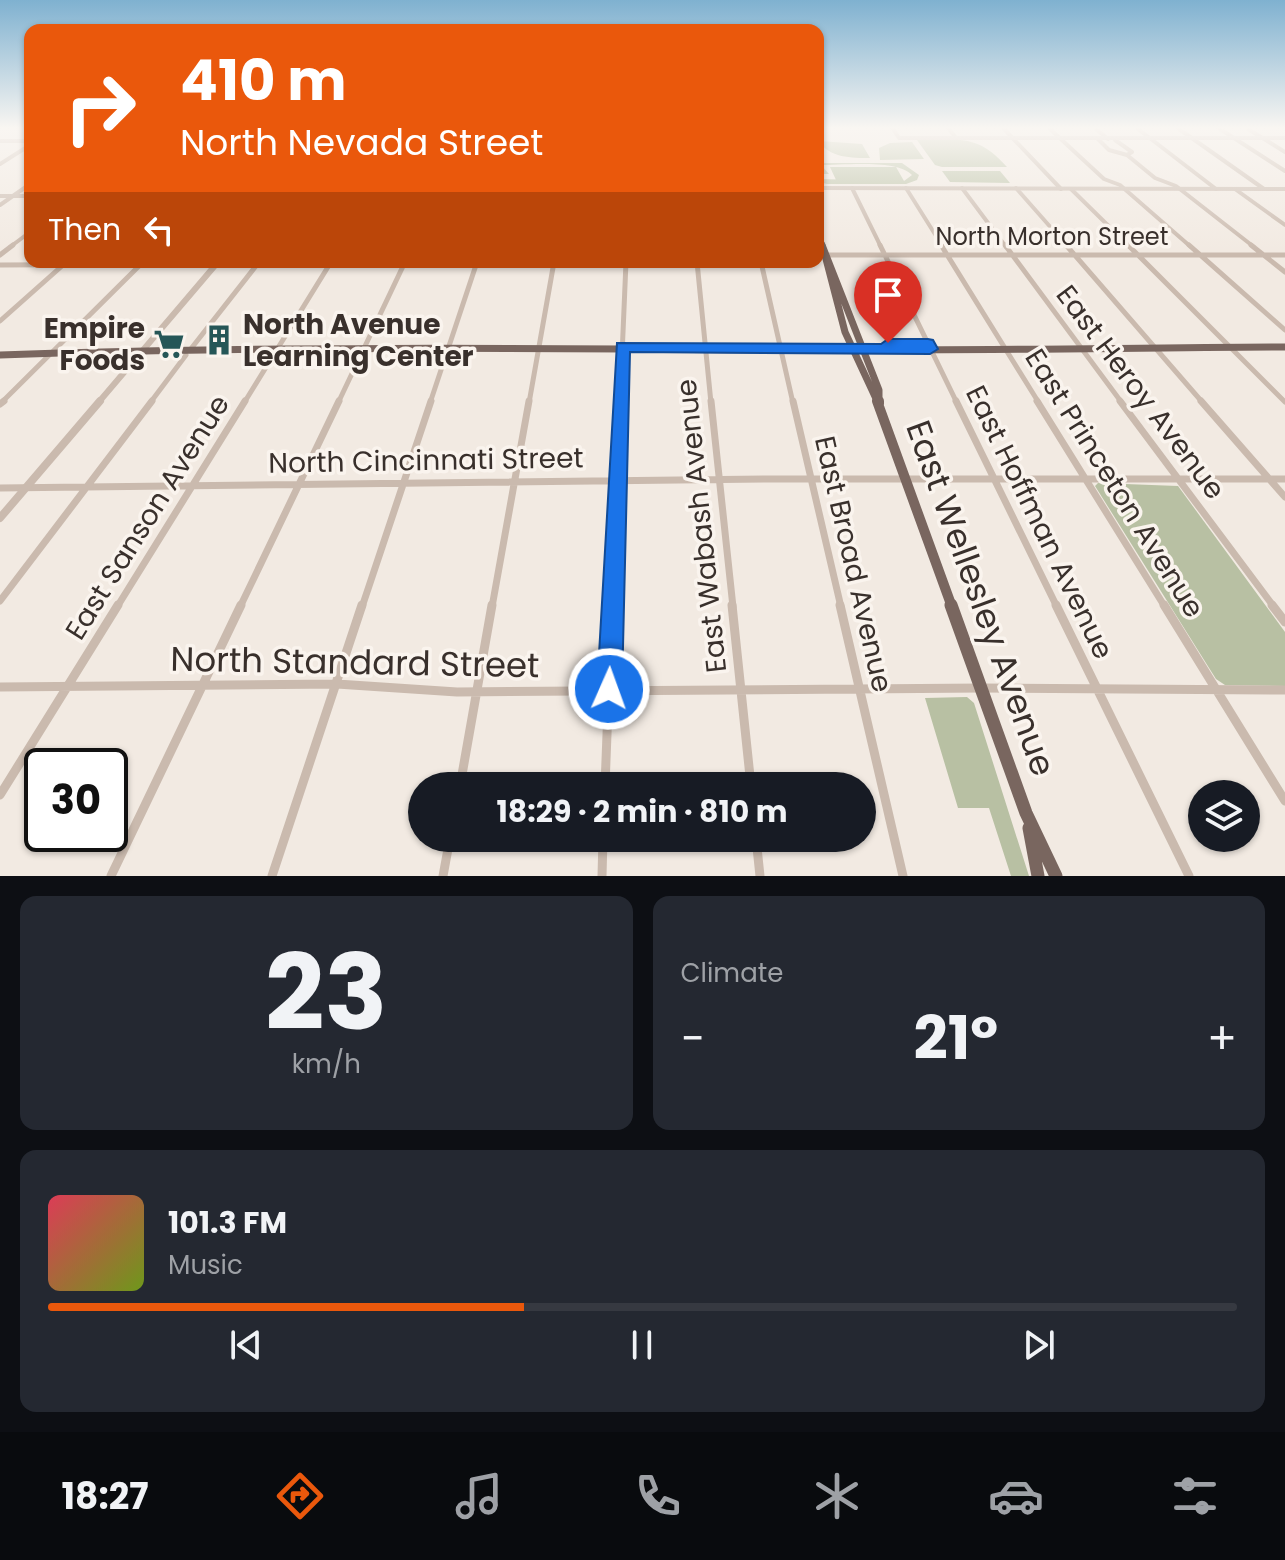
<!DOCTYPE html>
<html lang="en">
<head>
<meta charset="utf-8">
<style>
	:root { --surface:#171b24; --page:#242831; --text:#f1f3f6; --muted:#9ea1a6; --line:#363941; --accent:#ea580c }
	body { margin:0; font-family:Poppins,sans-serif; background:var(--page); color:var(--text); height:100vh; display:flex; flex-direction:column; font-size:30px; white-space:nowrap }
	* { box-sizing:border-box; margin:0 }
	p { font-size:26px; color:var(--muted) }
	.icon { flex:none; width:44px; height:44px; fill:none; stroke:currentColor; stroke-width:2; stroke-linecap:round; stroke-linejoin:round }
	.map { position:relative; height:876px; overflow:hidden }
	.sheet { display:flex; flex-direction:column; gap:20px; padding:20px; background:#0d0f14; flex:1 }
	.sheet>* { flex:none }
	.hud { position:absolute; left:24px; top:24px; width:800px; height:244px; border-radius:16px; box-shadow:0 2px 6px #0004; background:#ea580c; color:#fff; overflow:hidden }
	.controls { position:absolute; left:1188px; top:780px; display:grid; gap:16px }
	.controls a { display:grid; place-items:center; width:72px; height:72px; border-radius:50%; background:var(--surface); box-shadow:0 2px 6px #0004; font-size:40px }
	.speed { position:absolute; left:24px; top:748px; display:flex; gap:16px; font-size:40px; font-weight:700; text-align:center }
	.speed>* { display:grid; place-content:center; width:104px; height:104px; border-radius:50%; background:var(--surface); box-shadow:0 2px 6px #0004; line-height:1 }
	.speed .limit { border:4px solid #111; border-radius:12px; background:#fff; color:#111 }
	.pin { position:absolute; display:grid; place-items:center; width:68px; height:68px; color:#fff; margin:-82px -34px; border-radius:50% 50% 50% 0; rotate:-45deg; box-shadow:0 0 8px #0007 }
	.pin .icon { rotate:45deg }
	.me { position:absolute; width:88px; margin:-44px; rotate:2deg; stroke-linejoin:round; filter:drop-shadow(0 0 6px #0008) }
	.turn { display:flex; align-items:center; gap:28px; height:168px; padding:0 24px; font-size:36px }
	.turn .icon { width:104px; height:104px; stroke-width:2.5 }
	.turn b { display:block; font-size:56px; line-height:68px }
	.then { display:flex; align-items:center; height:76px; padding:0 24px; background:#0003; gap:16px; font-size:30px }
	.big { font-size:60px; font-weight:700; line-height:1.1 }
	.sheet .card { flex:1; display:flex; flex-direction:column; justify-content:center; gap:12px; min-width:0; padding:0 28px; border-radius:16px; background:var(--page) }
	.sheet .dial { align-items:center; gap:0 }
	.dial b { font-size:104px; line-height:1 }
	.song { display:flex; align-items:center; gap:24px }
	.cover { width:96px; height:96px; border-radius:12px; background:linear-gradient(135deg,hsl(350 70% 55%),hsl(80 70% 35%)) }
	.played { height:8px; border-radius:4px; background:linear-gradient(90deg,var(--accent) 40%,var(--line) 40%) }
	.keys { display:flex; justify-content:space-around; direction:ltr }
	.heat { display:flex; justify-content:space-between; align-items:center; font-size:44px; direction:ltr }
	.sheet .tiles { flex:1; display:grid; gap:20px; grid-template-columns:1fr 1fr }
	.card:last-child { grid-column:span 2 }
	.trip { position:absolute; left:408px; top:772px; width:468px; height:80px; border-radius:40px; background:var(--surface); box-shadow:0 2px 6px #0004; font-weight:700; line-height:80px; text-align:center }
	.dock { display:flex; height:128px; justify-content:space-around; align-items:center; background:#090b0e; color:var(--muted) }
	.dock .icon { width:56px; height:56px }
	.dock .selected { color:var(--accent) }
	.dock b { font-size:36px; color:var(--text) }
	.map>svg:first-child { display:block }
	.green { fill:#b8c0a3 }
	.lines { fill:none; stroke-linecap:round; stroke-linejoin:round }
	.minor-far3 { stroke:#cabaae; stroke-width:4 }
	.minor-far2 { stroke:#cabaae; stroke-width:5 }
	.minor-far1 { stroke:#cabaae; stroke-width:7 }
	.minor { stroke:#cabaae; stroke-width:9 }
	.tertiary-far2 { stroke:#cabaae; stroke-width:4 }
	.tertiary-far1 { stroke:#cabaae; stroke-width:6 }
	.tertiary { stroke:#cabaae; stroke-width:8 }
	.primary-far3 { stroke:#79665f; stroke-width:6 }
	.primary-far2 { stroke:#79665f; stroke-width:7 }
	.primary-far1 { stroke:#79665f; stroke-width:10 }
	.primary { stroke:#79665f; stroke-width:13 }
	.route { fill:#1a73e8; stroke:#114b97; stroke-width:2 }
	.labels { text-anchor:middle; stroke-width:7; stroke-linejoin:round; paint-order:stroke }
	.far-street-label { font-size:24px; fill:#39302c; stroke:#faf4ee }
	.poi-label { font-size:28px; font-weight:bold; fill:#39302c; stroke:#faf4ee; text-anchor:start }
	.street-label { font-size:28px; fill:#39302c; stroke:#faf4ee }
	.near-street-label { font-size:34px; fill:#39302c; stroke:#faf4ee }
</style>
</head>
<body>
<div class="map">
<svg width="1285" height="876" viewBox="0 0 1285 876">
	<rect width="100%" height="100%" fill="#f2eae2"/>
	<path class="green" d="M917,140C959,140 977,133 1007,167H942L935,165Z
		M819,141L862,144L870,158C852,158 829,158 819,141Z
		M912,142L924,159L880,160L879,148L890,143Z
		M818,163H902L919,175L917,180L906,184H827L818,182V179L902,181L836,180L830,167H896L904,181L912,175C898,159 843,165 821,165L829,174H820Z
		M942,171H1000L1010,183L950,182Z
		M1098,483L1178,486L1285,632V686L1225,685L1216,679L1095,486Z
		M967,697L974,703L1029,876H1011L989,808H958L925,698Z"/>
	<g class="lines">
		<path class="minor-far3" d="M893,129L899,138H1285
			M949,129L956,138
			M1004,129L1061,189
			M1050,129L1104,179L1120,185L1191,247
			M1096,129L1108,139
			M1138,129L1216,189
			M1179,129L1264,189
			M1220,129L1285,171
			M1098,139L1109,150L1127,155
			M1115,140L1132,152L1127,155L1155,178L1176,186L1254,247
			M0,141H30
			M0,164L30,145
			M852,188L881,247
			M906,188L943,247
			M962,188L1006,247
			M1016,188L1068,247
			M1071,189L1130,247
			M1235,189L1285,225
			M0,196H30
			M0,205L30,184
			M10,247L30,232"/>
		<path class="minor-far2" d="M880,245L957,403
			M941,245L1039,403
			M1005,245L1122,403
			M1066,245L1203,403
			M1128,245L1285,402
			M1189,245L1285,330
			M1251,245L1285,272
			M0,255L13,245
			M818,255H1285
			M697,262L711,403
			M761,262L793,403
			M0,265L216,264
			M0,321L63,265
			M190,350L259,262
			M1,403L139,266
			M150,403L186,355
			M244,403L331,262
			M338,403L405,262
			M430,403L477,262
			M529,403L554,262
			M620,403L626,262"/>
		<path class="minor-far1" d="M711,401L733,607
			M793,401L841,607
			M956,401L1057,607
			M1037,401L1165,607
			M1120,401L1274,607
			M1201,401L1285,497
			M0,404L4,401
			M0,488L764,479H1285
			M0,601L152,401
			M117,607L245,401
			M240,607L339,401
			M362,607L431,401
			M492,607L529,401
			M612,607L620,401"/>
		<path class="minor" d="M732,605L751,786
			M840,605L903,876
			M1056,605L1189,876
			M1164,605L1285,801
			M1272,605L1285,622
			M0,687L337,684L457,692L982,688L1285,690
			M460,786L492,605
			M605,786L612,605
			M0,795L118,605
			M756,838L760,876
			M111,876L241,605
			M272,876L362,605
			M443,876L450,838
			M602,876L603,838"/>
		<path class="tertiary-far2" d="M1248,129L1285,152
			M818,188L1285,189"/>
		<path class="tertiary-far1" d="M98,403L218,262"/>
		<path class="tertiary" d="M0,518L100,401"/>
		<path class="primary-far3" d="M818,234L823,247"/>
		<path class="primary-far2" d="M822,245L879,390V403
			M825,255L845,332L878,403
			M0,355C260,346 521,348 781,350C949,351 1117,348 1285,347"/>
		<path class="primary-far1" d="M877,401L952,607
			M879,401V404"/>
		<path class="primary" d="M951,605L1026,813L1056,876
			M1029,828L1038,876"/>
	</g>
	<linearGradient id="sky" x2="0" y2="1"><stop stop-color="#7fb1d0"/><stop offset="0.51" stop-color="#f9f6f2"/><stop offset="1" stop-color="#f9f6f2" stop-opacity="0"/></linearGradient>
	<rect width="1285" height="251" fill="url(#sky)"/>
	<path class="route" d="M888,339H928L933,340L938,349L930,354L630,352L622,689L618,698L609,701L600,698L597,689L617,343L881,344Z"/>
	<defs>
		<g id="building-bare" transform="scale(2.4)"><path d="M-4-6H4V6H1V3H-1V6H-4ZM-2.5-4.3h1.7v1.8h-1.7ZM.8-4.3h1.7v1.8H.8ZM-2.5-1h1.7V.8h-1.7ZM.8-1h1.7V.8H.8Z" fill="#255657" stroke="#faf4ee" stroke-width="2.5" paint-order="stroke"/></g>
		<g id="supermarket-bare" transform="scale(2.4)"><path d="M-6-5.5h2.5l.6 2H6L4.5 2H-2.5L-4.4-4H-6ZM-1.5 3.2a1.3 1.3 0 1 0 .1 0ZM3 3.2a1.3 1.3 0 1 0 .1 0Z" fill="#255657" stroke="#faf4ee" stroke-width="2.5" paint-order="stroke"/></g>
	</defs>
	<g fill-rule="evenodd">
		<use href="#building-bare" x="219" y="340"/>
		<use href="#supermarket-bare" x="169" y="344"/>
	</g>
	<g class="labels">
		<g class="far-street-label">
			<text x="1052" y="245">North Morton Street</text>
		</g>
		<g class="poi-label">
			<text x="243" y="334">North Avenue<tspan x="243" dy="32">Learning Center</tspan></text>
			<text x="145" y="338" text-anchor="end">Empire<tspan x="145" dy="32">Foods</tspan></text>
		</g>
		<g class="street-label">
			<text transform="translate(1141 392) rotate(53)" y="10">East Heroy Avenue</text>
			<text transform="translate(426 460) rotate(-1)" y="10">North Cincinnati Street</text>
			<text transform="translate(1115 483) rotate(58)" y="10">East Princeton Avenue</text>
			<text transform="translate(147 517) rotate(-58)" y="10">East Sanson Avenue</text>
			<text transform="translate(1040 522) rotate(64)" y="10">East Hoffman Avenue</text>
			<text transform="translate(701 526) rotate(-96)" y="10">East Wabash Avenue</text>
			<text transform="translate(854 564) rotate(77)" y="10">East Broad Avenue</text>
		</g>
		<g class="near-street-label">
			<text transform="translate(981 598) rotate(70)" y="12">East Wellesley Avenue</text>
			<text transform="translate(355 662) rotate(1)" y="12">North Standard Street</text>
		</g>
	</g>
</svg>
<div class="controls">
<a><svg class="icon" aria-label="layers" viewBox="0 0 24 24"><path d="M12 4l9 5-9 5-9-5zM3 14l9 5 9-5"/></svg></a>
</div>
<div class="speed"><div class="limit">30</div></div>
<div class="pin" style="left:888px;top:343px;background:#d93025"><svg class="icon" aria-label="arrive" viewBox="0 0 24 24"><path d="M6 21V4h12l-3 4 3 4H6"/></svg></div>
<svg class="me" style="left:609px;top:689px" viewBox="-20 -20 40 40"><circle r="17" fill="#1a73e8" stroke="#fff" stroke-width="3"/><path d="M0-11L8 9 0 5-8 9z" fill="#fff"/></svg>
<div class="trip">18:29 · 2 min · 810 m</div>
<div class="hud">
<div class="turn"><svg class="icon" aria-label="right" viewBox="0 0 24 24"><path d="M7 20v-9h11M14 6l5 5-5 5"/></svg><div><b>410 m</b>North Nevada Street</div></div>
<div class="then">Then<svg class="icon" aria-label="left" viewBox="0 0 24 24"><path d="M17 20v-9H6M10 6l-5 5 5 5"/></svg></div>
</div>
</div>
<section class="sheet">
<div class="tiles">
<div class="card dial"><b>23</b><p>km/h</p></div>
<div class="card"><p>Climate</p>
<div class="heat"><a>−</a><b class="big">21°</b><a>+</a></div>
</div>
<div class="card">
<div class="song"><i class="cover"></i><div><b>101.3 FM</b><p>Music</p></div></div>
<div class="played"></div>
<div class="keys"><svg class="icon" aria-label="previous" viewBox="0 0 24 24"><path d="M18 5L8 12l10 7zM5 5v14"/></svg><svg class="icon" aria-label="pause" viewBox="0 0 24 24"><path d="M8 5v14M16 5v14"/></svg><svg class="icon" aria-label="next" viewBox="0 0 24 24"><path d="M6 5l10 7-10 7zM19 5v14"/></svg></div>
</div>
</div>
</section>
<nav class="dock">
<b>18:27</b>
<svg class="icon selected" aria-label="directions" viewBox="0 0 24 24"><path d="M12 3l9 9-9 9-9-9zM9 14v-3h6M13 9l2 2-2 2"/></svg>
<svg class="icon" aria-label="music" viewBox="0 0 24 24"><path d="M9 18V5l10-2v13"/><circle cx="6" cy="18" r="3"/><circle cx="16" cy="16" r="3"/></svg>
<svg class="icon" aria-label="phone" viewBox="0 0 24 24"><path d="M5 4h4l2 5-3 2q2 4 5 5l2-3 5 2v4C11 20 4 13 5 4z"/></svg>
<svg class="icon" aria-label="climate" viewBox="0 0 24 24"><path d="M12 3v18M4 7l16 10M4 17L20 7"/></svg>
<svg class="icon" aria-label="car" viewBox="0 0 24 24"><path d="M5 17H2v-5l4-1 3-4h7l3 4 3 1v5h-3M9 17h6M6 11h13"/><circle cx="7" cy="17" r="2"/><circle cx="17" cy="17" r="2"/></svg>
<svg class="icon" aria-label="filters" viewBox="0 0 24 24"><path d="M4 7h16M4 17h16"/><circle cx="9" cy="7" r="2"/><circle cx="15" cy="17" r="2"/></svg>
</nav>
</body>
</html>
